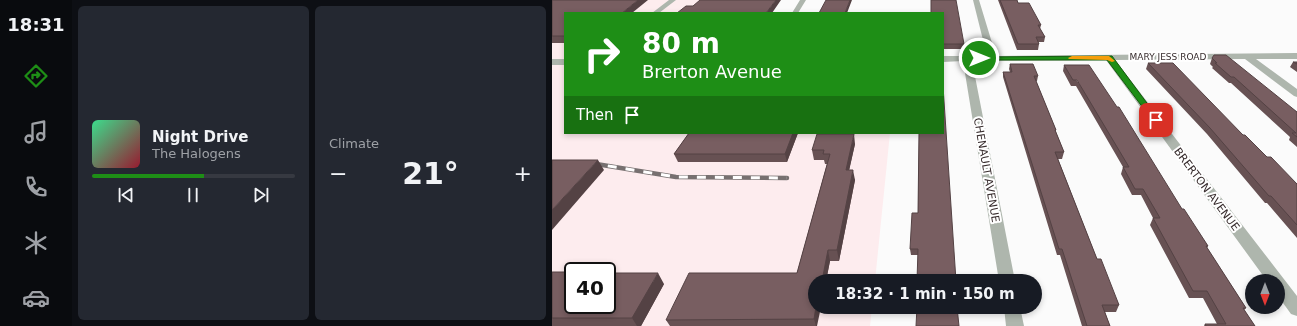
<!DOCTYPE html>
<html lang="en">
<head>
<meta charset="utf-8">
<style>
	:root { --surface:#171b24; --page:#242831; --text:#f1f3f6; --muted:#9ea1a6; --line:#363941; --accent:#1e8e16 }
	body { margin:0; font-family:"DejaVu Sans",sans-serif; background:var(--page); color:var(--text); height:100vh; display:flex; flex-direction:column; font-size:15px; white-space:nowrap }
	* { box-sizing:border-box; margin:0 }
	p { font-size:13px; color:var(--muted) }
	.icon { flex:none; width:22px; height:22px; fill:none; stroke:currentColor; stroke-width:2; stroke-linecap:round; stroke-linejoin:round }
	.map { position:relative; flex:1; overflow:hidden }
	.panel { display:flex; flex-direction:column; gap:6px; padding:6px; background:#0d0f14; width:480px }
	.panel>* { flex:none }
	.banner { position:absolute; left:12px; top:12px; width:380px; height:122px; border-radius:0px; box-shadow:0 2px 6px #0003; background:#1e8e16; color:#fff; overflow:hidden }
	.needle { width:26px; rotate:180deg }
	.fabs { position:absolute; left:693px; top:274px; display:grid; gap:8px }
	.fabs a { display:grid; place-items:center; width:40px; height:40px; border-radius:50%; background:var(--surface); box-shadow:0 2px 6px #0003; font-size:20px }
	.speed { position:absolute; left:12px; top:262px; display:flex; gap:8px; font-size:20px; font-weight:700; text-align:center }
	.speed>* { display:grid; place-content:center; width:52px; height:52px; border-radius:50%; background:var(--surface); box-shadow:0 2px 6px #0003; line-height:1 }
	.speed .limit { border:2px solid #111; border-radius:6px; background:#fff; color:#111 }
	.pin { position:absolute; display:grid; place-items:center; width:34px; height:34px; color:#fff; margin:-17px; border-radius:8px; box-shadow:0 2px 6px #0006 }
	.me { position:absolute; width:44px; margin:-22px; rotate:90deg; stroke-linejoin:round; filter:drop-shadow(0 0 3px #0008) }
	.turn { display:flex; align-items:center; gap:14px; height:84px; padding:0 12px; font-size:18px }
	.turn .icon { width:52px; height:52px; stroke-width:2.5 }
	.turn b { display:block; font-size:28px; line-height:34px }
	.then { display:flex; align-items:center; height:38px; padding:0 12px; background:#0003; gap:8px; font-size:15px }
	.big { font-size:30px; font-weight:600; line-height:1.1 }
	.panel .card { flex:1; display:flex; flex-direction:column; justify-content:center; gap:6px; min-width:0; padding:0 14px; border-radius:6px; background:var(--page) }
	.song { display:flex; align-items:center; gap:12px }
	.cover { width:48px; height:48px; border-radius:6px; background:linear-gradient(135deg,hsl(150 70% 55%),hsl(350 70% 35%)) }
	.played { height:4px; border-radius:2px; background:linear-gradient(90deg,var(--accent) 55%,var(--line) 55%) }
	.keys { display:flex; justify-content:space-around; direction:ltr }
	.heat { display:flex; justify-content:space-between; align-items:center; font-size:22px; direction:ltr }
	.panel .tiles { flex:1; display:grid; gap:6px; grid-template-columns:repeat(2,1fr) }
	.trip { position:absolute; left:256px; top:274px; width:234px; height:40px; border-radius:20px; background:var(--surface); box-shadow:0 2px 6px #0003; font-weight:600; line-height:40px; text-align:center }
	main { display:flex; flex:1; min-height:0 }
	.dock { display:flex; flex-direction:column; width:72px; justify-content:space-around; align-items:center; background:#090b0e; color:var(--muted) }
	.dock .icon { width:28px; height:28px }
	.dock .on { color:var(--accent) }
	.dock b { font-size:18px; color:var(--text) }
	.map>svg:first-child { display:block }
	.built { fill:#fdecee; fill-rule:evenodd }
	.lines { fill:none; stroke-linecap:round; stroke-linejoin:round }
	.minor { fill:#aeb6ad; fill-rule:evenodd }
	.rail-casing { stroke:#777070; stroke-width:4.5 }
	.rail { stroke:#fff; stroke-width:3; stroke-dasharray:9; stroke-linecap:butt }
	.wall { fill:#675153 }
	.shaded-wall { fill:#544244 }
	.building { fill:#785e61; stroke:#544244 }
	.route { fill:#1e8e16; stroke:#145c0e }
	.slow { fill:#f59e0b }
	.labels { text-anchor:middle; stroke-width:4; stroke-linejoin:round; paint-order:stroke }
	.far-street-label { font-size:9px; fill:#372c2d; stroke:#fff }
	.street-label { font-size:11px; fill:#372c2d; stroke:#fff }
</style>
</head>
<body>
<main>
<nav class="dock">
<b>18:31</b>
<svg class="icon on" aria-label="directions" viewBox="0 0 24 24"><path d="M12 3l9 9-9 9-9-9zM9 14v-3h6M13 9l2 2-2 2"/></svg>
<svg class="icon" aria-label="music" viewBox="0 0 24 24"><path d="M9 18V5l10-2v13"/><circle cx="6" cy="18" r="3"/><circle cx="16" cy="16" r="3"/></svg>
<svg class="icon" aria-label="phone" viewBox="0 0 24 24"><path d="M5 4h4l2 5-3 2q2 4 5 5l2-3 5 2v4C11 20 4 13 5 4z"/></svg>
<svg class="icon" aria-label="climate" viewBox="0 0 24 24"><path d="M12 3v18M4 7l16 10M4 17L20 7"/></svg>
<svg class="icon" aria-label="car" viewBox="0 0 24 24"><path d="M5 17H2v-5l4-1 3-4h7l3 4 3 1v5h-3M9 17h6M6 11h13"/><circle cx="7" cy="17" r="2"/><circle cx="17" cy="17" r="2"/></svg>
</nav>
<section class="panel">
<div class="tiles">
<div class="card">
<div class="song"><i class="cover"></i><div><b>Night Drive</b><p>The Halogens</p></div></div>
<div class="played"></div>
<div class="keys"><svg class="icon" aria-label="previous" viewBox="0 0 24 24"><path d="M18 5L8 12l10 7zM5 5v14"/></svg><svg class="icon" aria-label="pause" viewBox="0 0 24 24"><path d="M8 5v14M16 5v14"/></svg><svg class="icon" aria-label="next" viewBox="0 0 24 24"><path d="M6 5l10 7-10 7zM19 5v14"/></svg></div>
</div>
<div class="card"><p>Climate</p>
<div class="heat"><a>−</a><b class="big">21°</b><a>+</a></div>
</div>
</div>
</section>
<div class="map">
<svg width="745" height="326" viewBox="0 0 745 326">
	<rect width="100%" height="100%" fill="#fbfbfb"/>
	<path class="built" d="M0,0H191L179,13H13V133H338L323,281H263V307H320L318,326H0ZM21,271H55V305H21Z"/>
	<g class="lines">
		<path class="minor" d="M117,0H124L107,13H100Z
			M248,0H254L246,13H240Z
			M421,0H427L444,56L745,53V59H704L745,89V97L742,96L693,59L563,60L745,296V316L739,314L726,296V281H715L554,60L420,61L463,281H447L411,61L391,62V56H435Z
			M0,59H13V65H0Z
			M452,307H468L472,326H454Z"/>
		<g class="rail-casing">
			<path id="rail" d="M38,163L124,177L235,178"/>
		</g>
		<use href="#rail" class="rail"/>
	</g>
	<path class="wall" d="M0,0L13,13V43H0Z
		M446,0H465L466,3L489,25L488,29L493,37L492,42H486L487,44L486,50H465Z
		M391,13L412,44L411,49H391Z
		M660,58L745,112V147L737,140L738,137L679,83H677L660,68L661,67L658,64Z
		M741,62H745V72L738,67Z
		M596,63L691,135L745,184V238L715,203H713L655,134L594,69Z
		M458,64L486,76L485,81H484L504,130V132L512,152L510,159H506L545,259L567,305L564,312H553L558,326H530L508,255H505L451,77V72H458L457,69Z
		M512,65L630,209L656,246L655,248L694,308L692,310L703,326H652L653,324H665L651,298H637L598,225L601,218L589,195H580L569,174L571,167L524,86H519L511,71Z
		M137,133H246L235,162H126L122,154Z
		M364,133H391L366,255H359L358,249L366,213L367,134H364Z
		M303,144L297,170L303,180L287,261H278L274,281H263L265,326H118L114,320L245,273L275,164H273L272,160H262L260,150Z
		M0,272L112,284L89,326H0Z"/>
	<path class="shaded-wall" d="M86,0H96L80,13H70Z
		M224,0H229L220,13H214Z
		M298,0H300L295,13H293Z
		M241,133H246L235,162L233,154Z
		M302,134L303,144L295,180L294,170Z
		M46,160L52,170L0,230V210Z
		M301,170L303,180L287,261L285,250Z
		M276,250L278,261L274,281H270Z
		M106,273L112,284L89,326H85L80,318Z
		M264,307H269L265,326H264L262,319Z"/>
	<path class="building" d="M0,0H86L70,13H13V36H0Z
		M148,0H224L214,13H125L134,6H141Z
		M274,0H298L293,13H267Z
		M379,0H404L412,44H391V13H379Z
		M448,0H465L466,3H477L489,25H486L493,37H484L487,44H466Z
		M662,55H674L745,112V137L740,133H744L682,77H679L663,63H665L660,58Z
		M741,62H745V64Z
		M596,63H621L691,135H693L715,157H719L745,184V225L719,196H717L658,128Z
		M458,64H481L486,76H482L504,130H503L512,152H503L545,259H549L567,305H550L558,326H535L510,249H507L451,72H460Z
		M512,65H537L565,107H567L630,209H632L656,246H654L694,308H691L703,326H654L653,324H674L655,291H641L601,218H608L591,189H583L571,167H577L525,80H521Z
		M391,86L404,281H365L366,249H358L360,213H366L367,133H391Z
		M137,133H241L233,154H122Z
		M265,134H302L294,170H301L285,250H276L270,281H263V307H264L262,319L114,320L137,273H245L278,154H271L272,150H260Z
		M0,160H46L0,210Z
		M0,272H21V305H55V273H106L80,318H0Z
		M365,307H405L407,326H364Z"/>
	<path class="route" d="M560,56L606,118V121H601L555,60H427L424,58L427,57Z"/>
	<path class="slow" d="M520,56H557L563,61L560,62L555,60L517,59L516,58Z"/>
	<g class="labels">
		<g class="far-street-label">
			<text x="616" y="60">MARY JESS ROAD</text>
		</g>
		<g class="street-label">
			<text transform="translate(435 170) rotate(80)" y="4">CHENAULT AVENUE</text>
			<text transform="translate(655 189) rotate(53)" y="4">BRERTON AVENUE</text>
		</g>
	</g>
</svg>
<div class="fabs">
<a><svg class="needle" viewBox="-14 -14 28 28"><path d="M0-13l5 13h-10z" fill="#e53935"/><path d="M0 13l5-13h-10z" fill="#9ea1a6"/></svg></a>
</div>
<div class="speed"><div class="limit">40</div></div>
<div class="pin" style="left:604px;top:120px;background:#d93025"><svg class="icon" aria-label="arrive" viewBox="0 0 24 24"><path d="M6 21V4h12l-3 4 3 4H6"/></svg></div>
<svg class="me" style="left:427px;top:58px" viewBox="-20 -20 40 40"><circle r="17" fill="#1e8e16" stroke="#fff" stroke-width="3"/><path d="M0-11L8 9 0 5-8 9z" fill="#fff"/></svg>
<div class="trip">18:32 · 1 min · 150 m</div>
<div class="banner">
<div class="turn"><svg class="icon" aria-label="right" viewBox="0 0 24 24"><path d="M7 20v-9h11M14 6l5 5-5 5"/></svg><div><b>80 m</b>Brerton Avenue</div></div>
<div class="then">Then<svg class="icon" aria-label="arrive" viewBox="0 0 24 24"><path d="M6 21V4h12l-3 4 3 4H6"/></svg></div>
</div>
</div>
</main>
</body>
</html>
